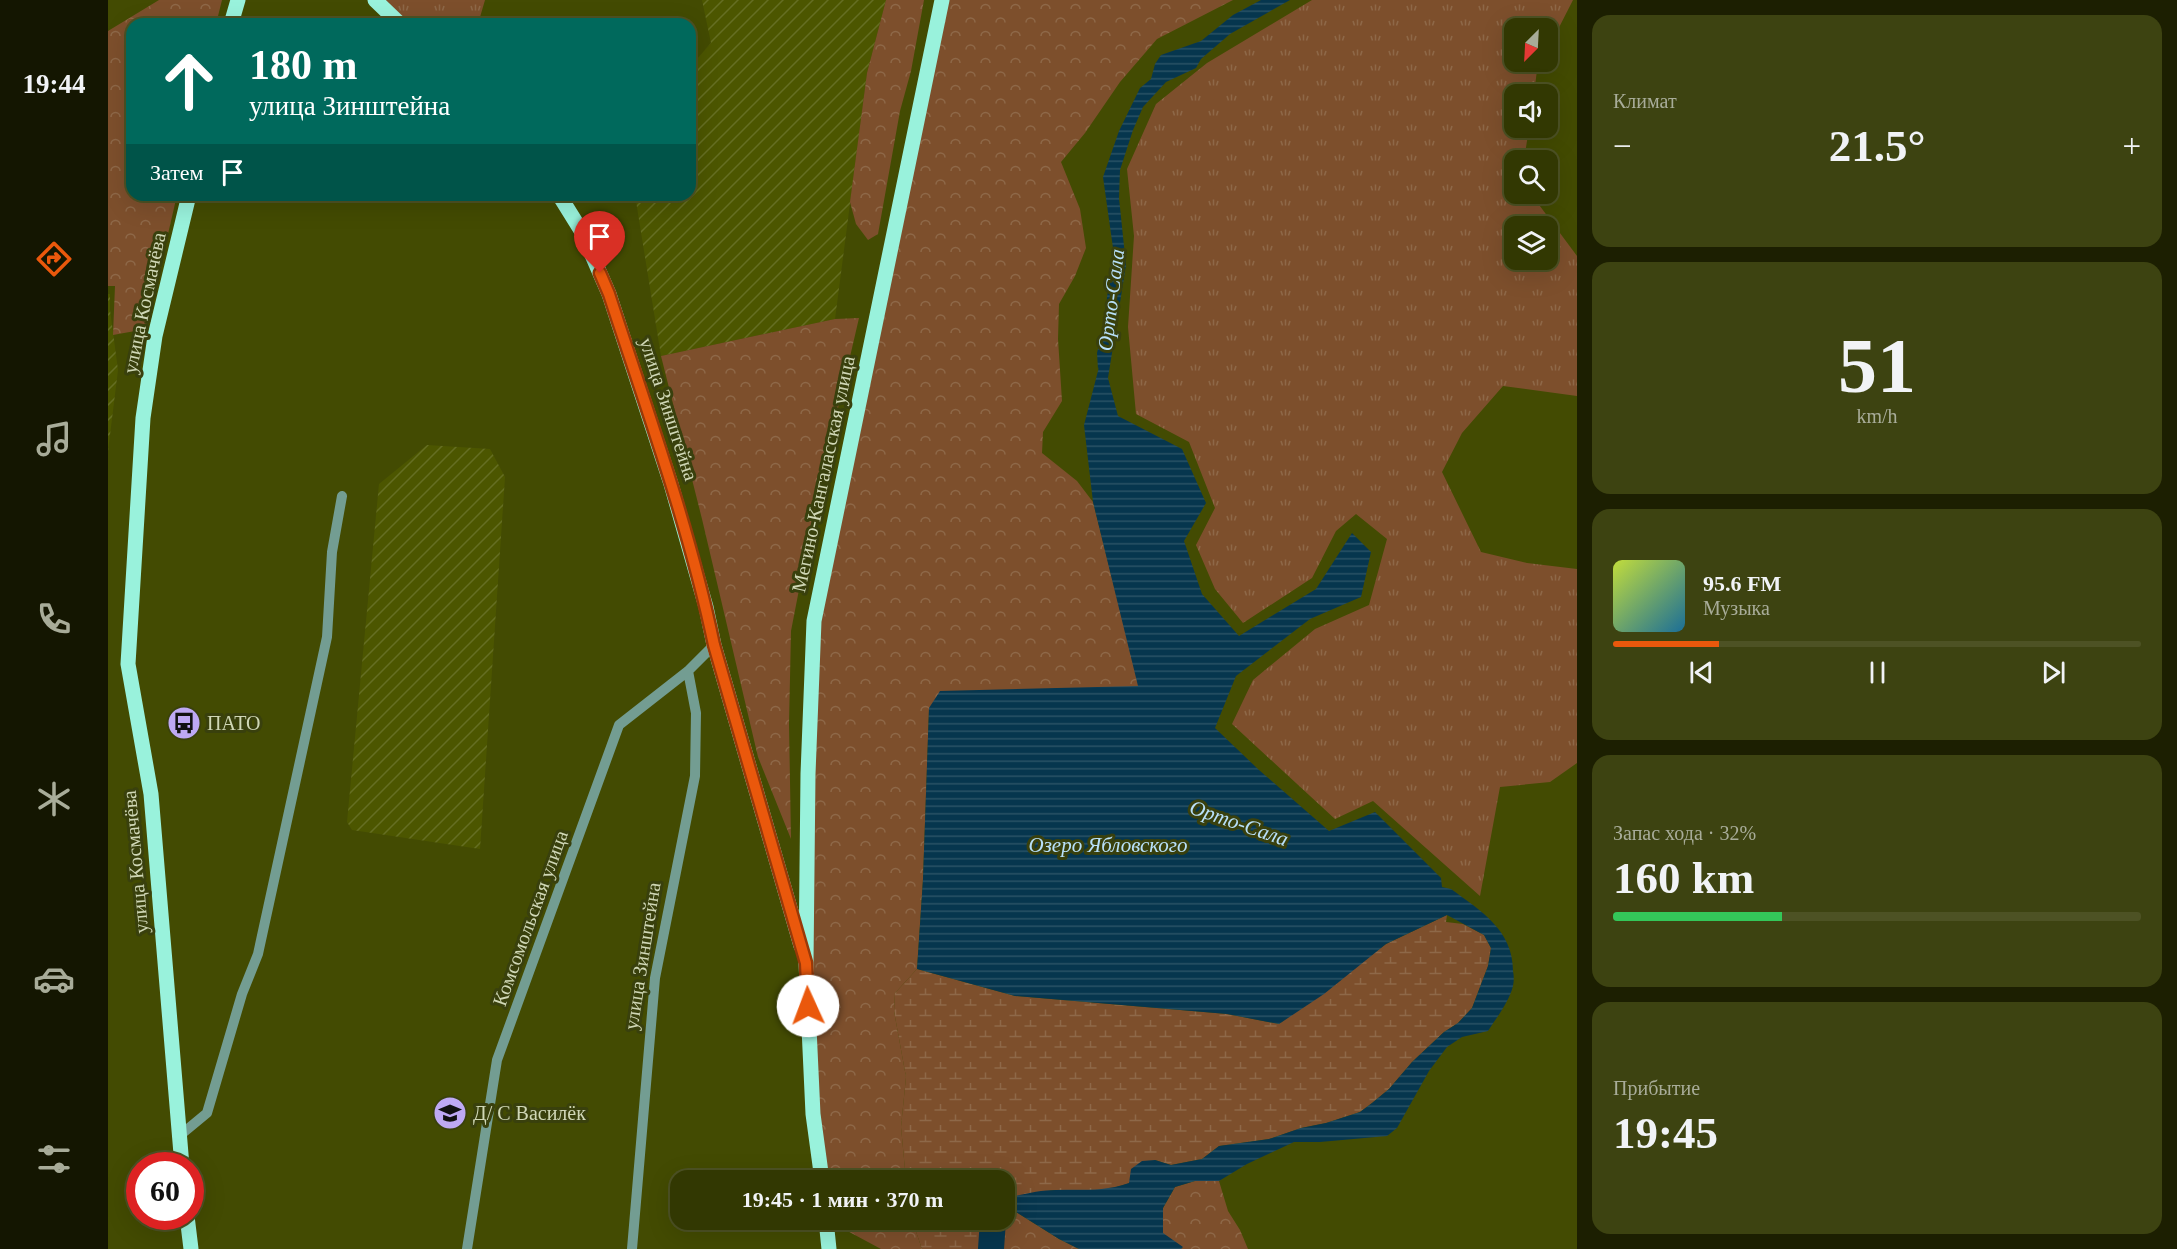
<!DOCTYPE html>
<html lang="ru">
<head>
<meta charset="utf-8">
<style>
	:root { --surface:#323802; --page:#3d4311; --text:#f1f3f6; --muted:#a8ac99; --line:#4d5224; --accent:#ea580c }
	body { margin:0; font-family:"Times New Roman",serif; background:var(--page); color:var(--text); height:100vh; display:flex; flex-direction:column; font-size:22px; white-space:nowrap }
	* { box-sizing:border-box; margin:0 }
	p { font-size:20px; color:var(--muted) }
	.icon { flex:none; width:33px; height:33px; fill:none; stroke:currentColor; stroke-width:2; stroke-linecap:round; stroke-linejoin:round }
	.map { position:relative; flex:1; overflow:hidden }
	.details { display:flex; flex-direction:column; gap:15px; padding:15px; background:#1c1f01; width:600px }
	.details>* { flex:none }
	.hud { position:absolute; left:18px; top:18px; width:570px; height:183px; border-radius:18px; box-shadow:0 6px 24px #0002,0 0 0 2px var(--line); background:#00695c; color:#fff; overflow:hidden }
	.needle { width:39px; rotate:204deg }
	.tools { position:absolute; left:1396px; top:18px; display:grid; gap:12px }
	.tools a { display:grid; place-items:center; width:54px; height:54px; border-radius:12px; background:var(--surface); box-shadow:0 6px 24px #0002,0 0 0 2px var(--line); font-size:30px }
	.speed { position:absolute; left:18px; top:1152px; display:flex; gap:12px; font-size:30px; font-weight:700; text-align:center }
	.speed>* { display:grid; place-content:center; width:78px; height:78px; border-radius:50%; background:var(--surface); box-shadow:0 6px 24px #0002,0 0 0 2px var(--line); line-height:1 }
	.speed .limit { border:9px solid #d22; background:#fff; color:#111 }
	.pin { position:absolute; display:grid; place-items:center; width:51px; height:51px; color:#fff; margin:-62px -26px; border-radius:50% 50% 50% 0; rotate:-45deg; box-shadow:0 0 6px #0007 }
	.pin .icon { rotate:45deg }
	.me { position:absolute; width:66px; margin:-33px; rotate:358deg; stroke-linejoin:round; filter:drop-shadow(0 0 4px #0008) }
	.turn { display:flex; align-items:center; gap:21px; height:126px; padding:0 24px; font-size:27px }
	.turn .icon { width:78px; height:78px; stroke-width:2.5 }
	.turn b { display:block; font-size:42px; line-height:51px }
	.then { display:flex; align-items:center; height:57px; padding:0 24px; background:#0003; gap:12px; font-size:22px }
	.big { font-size:45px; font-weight:600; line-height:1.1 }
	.details .tile { flex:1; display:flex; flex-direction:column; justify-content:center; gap:9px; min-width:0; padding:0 21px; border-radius:18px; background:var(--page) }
	.details .dial { align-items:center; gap:0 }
	.dial b { font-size:78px; line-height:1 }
	.song { display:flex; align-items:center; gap:18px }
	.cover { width:72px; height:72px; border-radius:9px; background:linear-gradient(135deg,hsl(70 70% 55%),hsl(200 70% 35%)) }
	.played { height:6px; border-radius:3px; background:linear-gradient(90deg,var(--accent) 20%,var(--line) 20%) }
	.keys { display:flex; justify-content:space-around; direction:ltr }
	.heat { display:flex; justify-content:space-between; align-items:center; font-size:33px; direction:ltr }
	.charge { height:9px; border-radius:4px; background:linear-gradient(90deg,#34c759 32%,var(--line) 0) }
	.trip { position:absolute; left:562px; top:1170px; width:345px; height:60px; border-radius:18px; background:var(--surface); box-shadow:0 6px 24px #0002,0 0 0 2px var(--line); font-weight:600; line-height:60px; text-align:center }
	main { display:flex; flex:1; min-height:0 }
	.tab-bar { display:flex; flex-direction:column; width:108px; justify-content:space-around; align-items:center; background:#141601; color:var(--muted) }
	.tab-bar .icon { width:42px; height:42px }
	.tab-bar .current { color:var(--accent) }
	.tab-bar b { font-size:27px; color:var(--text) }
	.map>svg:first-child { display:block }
	.industrial { fill:url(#industrial-furrows) }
	.grass { fill:url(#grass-tufts); fill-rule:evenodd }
	.forest { fill:url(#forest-crowns) }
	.wetland { fill:url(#wetland-marsh) }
	.water { fill:url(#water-rules) }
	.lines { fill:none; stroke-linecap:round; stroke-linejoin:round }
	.river { stroke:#06364e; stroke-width:26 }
	.minor { stroke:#739d92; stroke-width:10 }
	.major { stroke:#99f2dc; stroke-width:15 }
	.route-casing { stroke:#983908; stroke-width:15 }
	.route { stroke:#ea580c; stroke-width:10 }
	.labels { text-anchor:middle; stroke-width:6; stroke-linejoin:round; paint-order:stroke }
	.street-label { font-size:20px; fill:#d0d7b6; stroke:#39400d }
	.poi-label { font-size:20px; fill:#d0d7b6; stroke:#39400d; text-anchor:start }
	.water-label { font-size:21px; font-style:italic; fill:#b8e0fa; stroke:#39400d }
</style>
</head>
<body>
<main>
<nav class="tab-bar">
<b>19:44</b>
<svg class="icon current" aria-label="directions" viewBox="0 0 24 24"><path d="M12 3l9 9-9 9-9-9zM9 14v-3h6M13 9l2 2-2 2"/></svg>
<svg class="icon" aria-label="music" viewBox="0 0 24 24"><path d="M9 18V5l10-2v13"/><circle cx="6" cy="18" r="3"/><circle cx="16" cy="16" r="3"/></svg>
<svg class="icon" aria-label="phone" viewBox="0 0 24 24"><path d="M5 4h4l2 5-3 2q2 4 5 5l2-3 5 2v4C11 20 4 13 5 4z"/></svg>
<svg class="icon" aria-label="climate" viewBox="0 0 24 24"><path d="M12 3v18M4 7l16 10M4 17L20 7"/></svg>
<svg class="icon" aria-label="car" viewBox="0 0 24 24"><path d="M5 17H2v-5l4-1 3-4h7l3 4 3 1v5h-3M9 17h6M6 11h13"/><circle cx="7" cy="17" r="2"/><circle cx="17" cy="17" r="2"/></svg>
<svg class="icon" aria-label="filters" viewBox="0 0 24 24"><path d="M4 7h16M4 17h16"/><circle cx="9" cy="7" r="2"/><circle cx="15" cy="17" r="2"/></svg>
</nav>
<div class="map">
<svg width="1469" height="1249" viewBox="0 0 1469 1249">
	<defs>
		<pattern id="industrial-furrows" width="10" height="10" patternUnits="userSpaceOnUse" patternTransform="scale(1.5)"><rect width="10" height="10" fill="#4c5600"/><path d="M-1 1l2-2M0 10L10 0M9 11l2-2" fill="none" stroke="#656e23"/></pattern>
		<pattern id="grass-tufts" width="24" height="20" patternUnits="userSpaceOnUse" patternTransform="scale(1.5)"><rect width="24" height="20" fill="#7d4f2c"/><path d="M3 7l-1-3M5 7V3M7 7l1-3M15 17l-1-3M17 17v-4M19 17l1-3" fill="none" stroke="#8e6848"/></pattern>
		<pattern id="forest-crowns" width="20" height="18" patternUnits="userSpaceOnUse" patternTransform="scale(1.5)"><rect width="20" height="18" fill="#7d4f2c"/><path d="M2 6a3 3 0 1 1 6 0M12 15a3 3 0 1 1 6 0" fill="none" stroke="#8e6848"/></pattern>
		<pattern id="wetland-marsh" width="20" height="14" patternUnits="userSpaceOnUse" patternTransform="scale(1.5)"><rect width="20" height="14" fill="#7d4f2c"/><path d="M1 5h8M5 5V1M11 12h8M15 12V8" fill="none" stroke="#8e6848"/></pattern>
		<pattern id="water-rules" width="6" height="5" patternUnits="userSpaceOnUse" patternTransform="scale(1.5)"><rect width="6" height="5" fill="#06364e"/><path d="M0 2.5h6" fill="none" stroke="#295265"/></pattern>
	</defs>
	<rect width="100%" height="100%" fill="#434b02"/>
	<path class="industrial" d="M594,0H778L759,73L727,319L553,356L527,195H582V67L603,43Z
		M0,294H2V310L10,370L0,451Z
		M319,445L382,449L397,477L372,849L244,830L239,822L271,484Z"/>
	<path class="grass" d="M267,0H377L370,24H292Z
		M1204,0H1465L1440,49V28H1407V62H1433L1429,70L1426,94H1407V128H1421L1416,160H1407V194H1423L1469,256V396L1395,386L1354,433L1334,472L1373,552L1419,563L1469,569V763L1442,782L1392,787L1372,896L1265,801L1227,819L1124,724L1145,680L1207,629L1261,605L1279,539L1248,514L1228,531L1204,578L1135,623L1107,589L1088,545L1107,508L1081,442L1028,414L1020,327L1026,236L1019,169L1048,104L1099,63ZM1407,226H1440V260H1407Z"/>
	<path class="forest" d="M51,0H114L108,24H24V195H69L38,329L5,335L7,286H0V31Z
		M778,0H816L803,71L792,111L770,234L760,240L748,224L742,202L759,73Z
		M834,0H1125L1049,39L1012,82L977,133L953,162L972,209L978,248L967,276L951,304L950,339L954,401L935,432L934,453L969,481L985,502L1031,686L821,709L815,879L809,969L787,993L786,1011L798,1077L793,1127L798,1180H713L698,963L706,621Z
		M751,318L707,507L683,631L681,724L683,839L650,757L594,519L553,356L727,319Z
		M1087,1181H1111L1120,1211L1132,1230L1140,1249H1073L1074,1247L1055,1234V1208L1067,1187Z
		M897,1205L951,1239L971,1249H883L885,1220H897Z
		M719,1220H804L814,1249H773Z"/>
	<path class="wetland" d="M1339,915L1338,922L1355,924L1376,935L1383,948L1380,966L1364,1008L1350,1023L1336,1032L1304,1062L1281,1089L1264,1103L1252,1112L1218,1123L1193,1128L1161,1139L1111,1146L1094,1159L1063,1165L1047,1160L1022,1183L1005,1188L984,1191L946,1190L897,1198V1180H798L793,1127L798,1077L786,1011L787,993L809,969L907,996L1119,1014L1171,1024L1278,944Z
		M804,1220H885L883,1249H814Z"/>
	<path class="water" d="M1153,0H1182L1122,34L1093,59L1088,68L1058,82L1035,107L1025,130L1012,170L1011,198L1018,265L1000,378L1010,416L1074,449L1098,503L1076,541L1094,594L1131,636L1208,589L1244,533L1263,552L1253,597L1202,619L1128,676L1107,728L1151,770L1221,831L1267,812L1333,878L1334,887L1343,889C1373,911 1405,930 1405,971C1406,976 1406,981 1405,986C1401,1002 1389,1017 1380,1031L1354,1037L1339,1047L1321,1071L1289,1128L1279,1136L1212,1142H1186L1139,1164L1111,1181H1087L1067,1187L1055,1208V1233L1075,1247L1073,1249H971L951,1239L897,1205V1198C913,1195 931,1190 948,1190C975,1189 995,1192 1021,1183L1023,1169L1034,1161L1047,1160L1063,1165L1094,1159L1111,1146L1161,1139L1193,1128L1218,1123L1252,1112L1264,1103L1281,1089L1304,1062L1336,1032L1350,1023L1364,1008L1380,966L1383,948L1376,935L1339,915L1278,944L1216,994L1171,1024L1119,1014L907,996L809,969L815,879L821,708L832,691L1030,686L985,502L976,425L991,367L990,369L989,353L996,323L1005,248L995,177L1011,131L1032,88L1043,79L1047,64L1053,55L1093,41L1125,15Z"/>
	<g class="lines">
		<path class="river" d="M883,1249L885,1220"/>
		<path class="minor" d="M70,1137L99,1113L134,994L150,954L219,637L224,552L234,496
			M359,1249L389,1060L511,725L580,671L606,645
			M524,1249L547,978L587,776L588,713L580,671"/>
		<path class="major" d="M267,0L292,24
			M123,24L130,0
			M451,195L474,232L501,294L563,484L598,607L606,645L693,946
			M74,1166L43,794L20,664L35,418L47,336L81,195
			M714,1180L705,1114L698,963L700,774L706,621L834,0
			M79,1216L83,1249
			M718,1220L721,1249"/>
	</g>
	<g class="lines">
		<g class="route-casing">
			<path id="route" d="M492,273L501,294C539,410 581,526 606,645L698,963L700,1006"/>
		</g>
		<use href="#route" class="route"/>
	</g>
	<defs>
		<g id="bus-disc" transform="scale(1.725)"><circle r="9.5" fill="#bea9f4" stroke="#39400d"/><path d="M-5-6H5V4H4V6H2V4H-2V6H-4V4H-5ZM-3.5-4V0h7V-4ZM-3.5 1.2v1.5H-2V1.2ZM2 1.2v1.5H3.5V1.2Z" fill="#111"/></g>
		<g id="school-disc" transform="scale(1.725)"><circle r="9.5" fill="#bea9f4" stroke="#39400d"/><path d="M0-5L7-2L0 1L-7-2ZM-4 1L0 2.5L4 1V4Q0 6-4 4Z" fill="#111"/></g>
	</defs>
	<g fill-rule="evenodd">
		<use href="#bus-disc" x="76" y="723"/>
		<use href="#school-disc" x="342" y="1113"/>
	</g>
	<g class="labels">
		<g class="street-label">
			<text transform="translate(36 303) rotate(-78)" y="7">улица Космачёва</text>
			<text transform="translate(561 409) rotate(72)" y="7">улица Зинштейна</text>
			<text transform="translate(715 474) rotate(-78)" y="7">Мегино-Кангаласская улица</text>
			<text transform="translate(27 862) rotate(-95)" y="7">улица Космачёва</text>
			<text transform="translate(422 918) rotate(-70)" y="7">Комсомольская улица</text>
			<text transform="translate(534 956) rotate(-81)" y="7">улица Зинштейна</text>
		</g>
		<g class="poi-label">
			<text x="99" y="730">ПАТО</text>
			<text x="365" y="1120">Д/ С Василёк</text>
		</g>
		<g class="water-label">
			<text transform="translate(1003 300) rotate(-83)" y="7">Орто-Сала</text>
			<text transform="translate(1131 823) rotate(19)" y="7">Орто-Сала</text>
			<text x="1000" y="852">Озеро Ябловского</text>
		</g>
	</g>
</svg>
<div class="tools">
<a><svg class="needle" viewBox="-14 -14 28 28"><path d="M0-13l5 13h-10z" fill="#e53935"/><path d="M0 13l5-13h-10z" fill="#a8ac99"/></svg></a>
<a><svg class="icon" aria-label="sound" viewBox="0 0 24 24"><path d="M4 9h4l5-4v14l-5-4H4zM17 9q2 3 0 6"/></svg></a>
<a><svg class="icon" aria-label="search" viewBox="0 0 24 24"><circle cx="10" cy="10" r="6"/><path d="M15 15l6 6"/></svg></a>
<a><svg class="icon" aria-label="layers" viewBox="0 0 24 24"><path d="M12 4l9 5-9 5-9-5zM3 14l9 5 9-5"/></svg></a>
</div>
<div class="speed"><div class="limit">60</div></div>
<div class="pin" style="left:492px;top:273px;background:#d93025"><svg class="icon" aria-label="arrive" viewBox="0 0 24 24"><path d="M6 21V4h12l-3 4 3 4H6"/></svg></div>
<svg class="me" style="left:700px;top:1006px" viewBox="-20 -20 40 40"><circle r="19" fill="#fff"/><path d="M0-13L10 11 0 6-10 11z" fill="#ea580c"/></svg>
<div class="trip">19:45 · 1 мин · 370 m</div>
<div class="hud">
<div class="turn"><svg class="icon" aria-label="ahead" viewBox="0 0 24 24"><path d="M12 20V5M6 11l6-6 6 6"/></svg><div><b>180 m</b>улица Зинштейна</div></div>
<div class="then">Затем<svg class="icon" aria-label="arrive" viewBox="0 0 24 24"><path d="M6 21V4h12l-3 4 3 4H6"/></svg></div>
</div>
</div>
<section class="details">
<div class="tile"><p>Климат</p>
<div class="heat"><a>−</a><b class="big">21.5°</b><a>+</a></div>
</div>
<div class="tile dial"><b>51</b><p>km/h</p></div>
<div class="tile">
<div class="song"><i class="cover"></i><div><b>95.6 FM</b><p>Музыка</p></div></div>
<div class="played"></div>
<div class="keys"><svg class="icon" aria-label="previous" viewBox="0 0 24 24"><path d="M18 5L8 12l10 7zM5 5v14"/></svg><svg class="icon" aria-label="pause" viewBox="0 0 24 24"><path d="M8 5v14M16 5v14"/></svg><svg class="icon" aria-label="next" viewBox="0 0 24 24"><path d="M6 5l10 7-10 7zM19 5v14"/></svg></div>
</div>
<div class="tile"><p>Запас хода · 32%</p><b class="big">160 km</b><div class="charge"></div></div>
<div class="tile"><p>Прибытие</p><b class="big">19:45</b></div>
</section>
</main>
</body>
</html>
